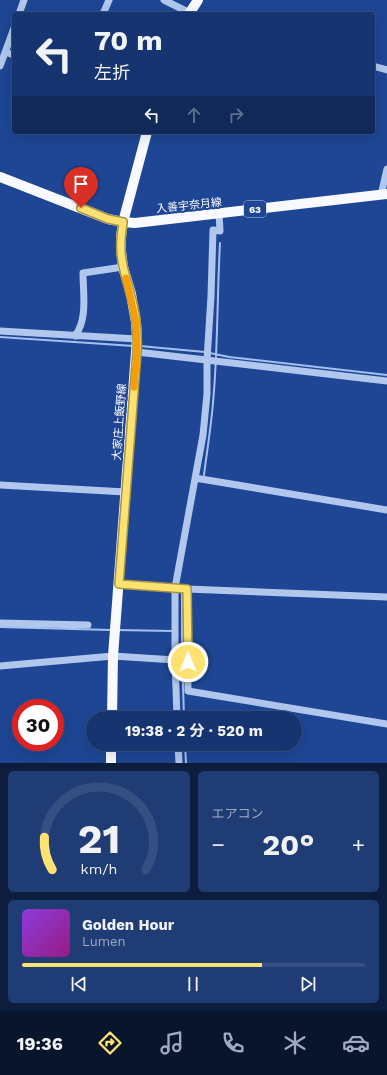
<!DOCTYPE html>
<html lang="ja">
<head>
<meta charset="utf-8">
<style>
	:root { --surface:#16346f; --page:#1f3c74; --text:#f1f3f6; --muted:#9eaac3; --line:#354f82; --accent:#fde271 }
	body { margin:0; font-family:"Work Sans","Noto Sans JP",sans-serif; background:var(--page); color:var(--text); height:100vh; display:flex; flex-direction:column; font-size:15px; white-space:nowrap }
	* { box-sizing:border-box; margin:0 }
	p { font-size:13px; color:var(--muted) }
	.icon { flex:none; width:22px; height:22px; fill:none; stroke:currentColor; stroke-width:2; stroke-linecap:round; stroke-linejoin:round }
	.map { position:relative; height:763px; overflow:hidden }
	.details { display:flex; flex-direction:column; gap:8px; padding:8px; background:#0c1d3d; flex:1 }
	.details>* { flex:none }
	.hud { position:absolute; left:12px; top:12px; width:363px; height:122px; border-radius:4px; box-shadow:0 4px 16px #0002,0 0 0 1px var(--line); background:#16346f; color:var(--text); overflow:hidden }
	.speed { position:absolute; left:12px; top:699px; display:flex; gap:8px; font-size:20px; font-weight:700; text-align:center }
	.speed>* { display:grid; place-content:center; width:52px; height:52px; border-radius:50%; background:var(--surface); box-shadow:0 4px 16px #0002,0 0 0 1px var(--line); line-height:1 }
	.speed .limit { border:6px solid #d22; background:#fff; color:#111 }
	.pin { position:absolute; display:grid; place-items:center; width:34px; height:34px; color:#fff; margin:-41px -17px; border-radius:50% 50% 50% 0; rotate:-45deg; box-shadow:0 0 4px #0007 }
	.pin .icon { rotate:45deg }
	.me { position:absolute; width:44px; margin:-22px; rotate:359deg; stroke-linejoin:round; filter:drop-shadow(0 0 3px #0008) }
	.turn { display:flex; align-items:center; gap:14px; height:84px; padding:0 16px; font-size:18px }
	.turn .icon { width:52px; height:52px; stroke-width:2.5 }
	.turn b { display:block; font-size:28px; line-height:34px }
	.lanes { display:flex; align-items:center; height:38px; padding:0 16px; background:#0003; justify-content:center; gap:20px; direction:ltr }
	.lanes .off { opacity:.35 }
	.big { font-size:30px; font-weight:700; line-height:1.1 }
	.details .widget { flex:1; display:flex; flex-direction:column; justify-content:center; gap:6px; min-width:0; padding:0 14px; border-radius:6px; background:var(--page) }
	.details .dial { align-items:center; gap:0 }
	.dial svg { height:104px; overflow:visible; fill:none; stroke:var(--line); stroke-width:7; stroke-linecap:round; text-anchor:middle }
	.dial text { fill:var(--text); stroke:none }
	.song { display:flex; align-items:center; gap:12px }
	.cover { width:48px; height:48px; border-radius:6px; background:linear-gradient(135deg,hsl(270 70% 55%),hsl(310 70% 35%)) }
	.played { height:4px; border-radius:2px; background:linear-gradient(90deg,var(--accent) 70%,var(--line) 70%) }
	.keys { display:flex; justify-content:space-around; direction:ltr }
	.heat { display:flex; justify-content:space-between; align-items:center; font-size:22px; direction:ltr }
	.details .tiles { flex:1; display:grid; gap:8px; grid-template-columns:1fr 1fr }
	.widget:last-child { grid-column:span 2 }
	.trip { position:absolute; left:86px; top:711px; width:216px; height:40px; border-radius:20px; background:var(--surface); box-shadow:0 4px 16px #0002,0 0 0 1px var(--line); font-weight:700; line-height:40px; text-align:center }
	.dock { display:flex; height:64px; justify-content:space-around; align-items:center; background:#09152c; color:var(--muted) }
	.dock .icon { width:28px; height:28px }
	.dock .selected { color:var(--accent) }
	.dock b { font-size:18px; color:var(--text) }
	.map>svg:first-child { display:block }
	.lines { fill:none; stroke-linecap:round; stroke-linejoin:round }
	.stream { stroke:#a4c0f0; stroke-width:2 }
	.minor { stroke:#b1c7ee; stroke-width:7 }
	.major { stroke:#f8faff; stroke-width:10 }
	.route-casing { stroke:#a49349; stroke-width:10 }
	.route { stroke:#fde271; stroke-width:7 }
	.slow { stroke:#f59e0b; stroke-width:7 }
	.labels { text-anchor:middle; stroke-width:4; stroke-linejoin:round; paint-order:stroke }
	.shield { fill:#1e4694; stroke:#bcc8df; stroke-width:1 }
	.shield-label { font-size:10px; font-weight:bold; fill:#fff }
	.street-label { font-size:11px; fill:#fff; stroke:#1e4694 }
</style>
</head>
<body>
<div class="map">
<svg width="387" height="763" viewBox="0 0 387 763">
	<rect width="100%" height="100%" fill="#1e4694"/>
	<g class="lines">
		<path class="stream" d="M0,337L134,346
			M140,346L205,352
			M210,353L229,357L387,375
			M204,475C207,451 211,427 213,403C218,350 217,296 220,243
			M182,592V653L184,718
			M0,627L111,630
			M117,630L173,631
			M185,744L186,763"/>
		<path class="minor" d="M164,0L190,13
			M19,14L24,0
			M103,14L109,0
			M5,52L14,55
			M0,66L14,28
			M373,66L387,70
			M381,195L387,169
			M0,331L137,339
			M75,336C88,319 83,293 83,273L123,267
			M137,352L387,381
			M195,478L387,510
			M0,485L126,492
			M119,584L187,589L387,597
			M187,589L188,691L387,724
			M0,623L88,625
			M175,660L177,718
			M0,666L113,656L175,660V588L203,435L207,394V360L211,296L213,230L220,231L219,213
			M178,744L179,763"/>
		<path class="major" d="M189,14L198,0
			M0,177L108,219L123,222L135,223L387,194
			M112,718L113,656L137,339L136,322L131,294L123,267L121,251V237L123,222L147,132
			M111,763V744"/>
	</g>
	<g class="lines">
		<g class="route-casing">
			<path id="route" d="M81,208L108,219L123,222C122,232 120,241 121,250C121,265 127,279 130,293C136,312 138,332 137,352L119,584L187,589L188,662"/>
		</g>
		<use href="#route" class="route"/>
		<path class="slow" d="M126,278L136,322L137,350L134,387"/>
	</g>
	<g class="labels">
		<rect class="shield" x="244" y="201" width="22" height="16" rx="3"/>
		<g class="shield-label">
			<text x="255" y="213">63</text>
		</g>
		<g class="street-label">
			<text transform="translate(189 205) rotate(-6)" y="4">入善宇奈月線</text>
			<text transform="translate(119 422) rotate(-86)" y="4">大家庄上飯野線</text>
		</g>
	</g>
</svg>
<div class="speed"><div class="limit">30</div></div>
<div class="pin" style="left:81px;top:208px;background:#d93025"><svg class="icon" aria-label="arrive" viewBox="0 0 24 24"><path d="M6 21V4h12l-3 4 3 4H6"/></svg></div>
<svg class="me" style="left:188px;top:662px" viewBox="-20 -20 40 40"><circle r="17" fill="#fde271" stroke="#fff" stroke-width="3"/><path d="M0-11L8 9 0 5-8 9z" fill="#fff"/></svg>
<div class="trip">19:38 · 2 分 · 520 m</div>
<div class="hud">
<div class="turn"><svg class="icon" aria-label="left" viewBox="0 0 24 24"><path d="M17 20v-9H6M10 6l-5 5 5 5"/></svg><div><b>70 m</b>左折</div></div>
<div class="lanes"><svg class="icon" aria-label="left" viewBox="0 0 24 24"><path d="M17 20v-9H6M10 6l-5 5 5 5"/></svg><svg class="icon off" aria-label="ahead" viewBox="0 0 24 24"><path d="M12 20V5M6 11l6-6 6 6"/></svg><svg class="icon off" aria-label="right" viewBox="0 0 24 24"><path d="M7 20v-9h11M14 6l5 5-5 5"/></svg></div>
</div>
</div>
<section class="details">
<div class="tiles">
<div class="widget dial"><svg viewBox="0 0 100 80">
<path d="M14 69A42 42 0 1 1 86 69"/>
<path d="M14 69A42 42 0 0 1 8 44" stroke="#fde271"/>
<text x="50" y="56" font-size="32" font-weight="700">21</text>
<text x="50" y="72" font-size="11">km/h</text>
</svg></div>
<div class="widget"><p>エアコン</p>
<div class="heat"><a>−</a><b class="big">20°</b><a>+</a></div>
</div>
<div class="widget">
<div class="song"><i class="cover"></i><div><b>Golden Hour</b><p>Lumen</p></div></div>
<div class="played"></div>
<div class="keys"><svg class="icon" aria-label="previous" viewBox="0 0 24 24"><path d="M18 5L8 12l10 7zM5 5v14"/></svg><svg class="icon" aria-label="pause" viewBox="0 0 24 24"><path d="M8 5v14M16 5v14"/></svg><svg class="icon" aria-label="next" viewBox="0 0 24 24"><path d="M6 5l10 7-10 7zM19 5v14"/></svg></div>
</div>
</div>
</section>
<nav class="dock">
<b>19:36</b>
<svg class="icon selected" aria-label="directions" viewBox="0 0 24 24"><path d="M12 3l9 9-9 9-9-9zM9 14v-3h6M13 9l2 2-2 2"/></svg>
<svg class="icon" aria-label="music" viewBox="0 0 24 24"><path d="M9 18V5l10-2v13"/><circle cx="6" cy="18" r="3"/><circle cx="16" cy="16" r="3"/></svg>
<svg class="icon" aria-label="phone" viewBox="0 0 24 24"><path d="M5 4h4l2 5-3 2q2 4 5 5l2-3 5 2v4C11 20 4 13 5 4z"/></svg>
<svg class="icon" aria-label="climate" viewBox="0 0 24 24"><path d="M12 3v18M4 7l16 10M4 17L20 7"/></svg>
<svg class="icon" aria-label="car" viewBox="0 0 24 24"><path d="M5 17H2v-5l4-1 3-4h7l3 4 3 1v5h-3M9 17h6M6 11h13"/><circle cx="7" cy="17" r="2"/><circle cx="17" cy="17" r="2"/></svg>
</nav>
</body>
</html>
